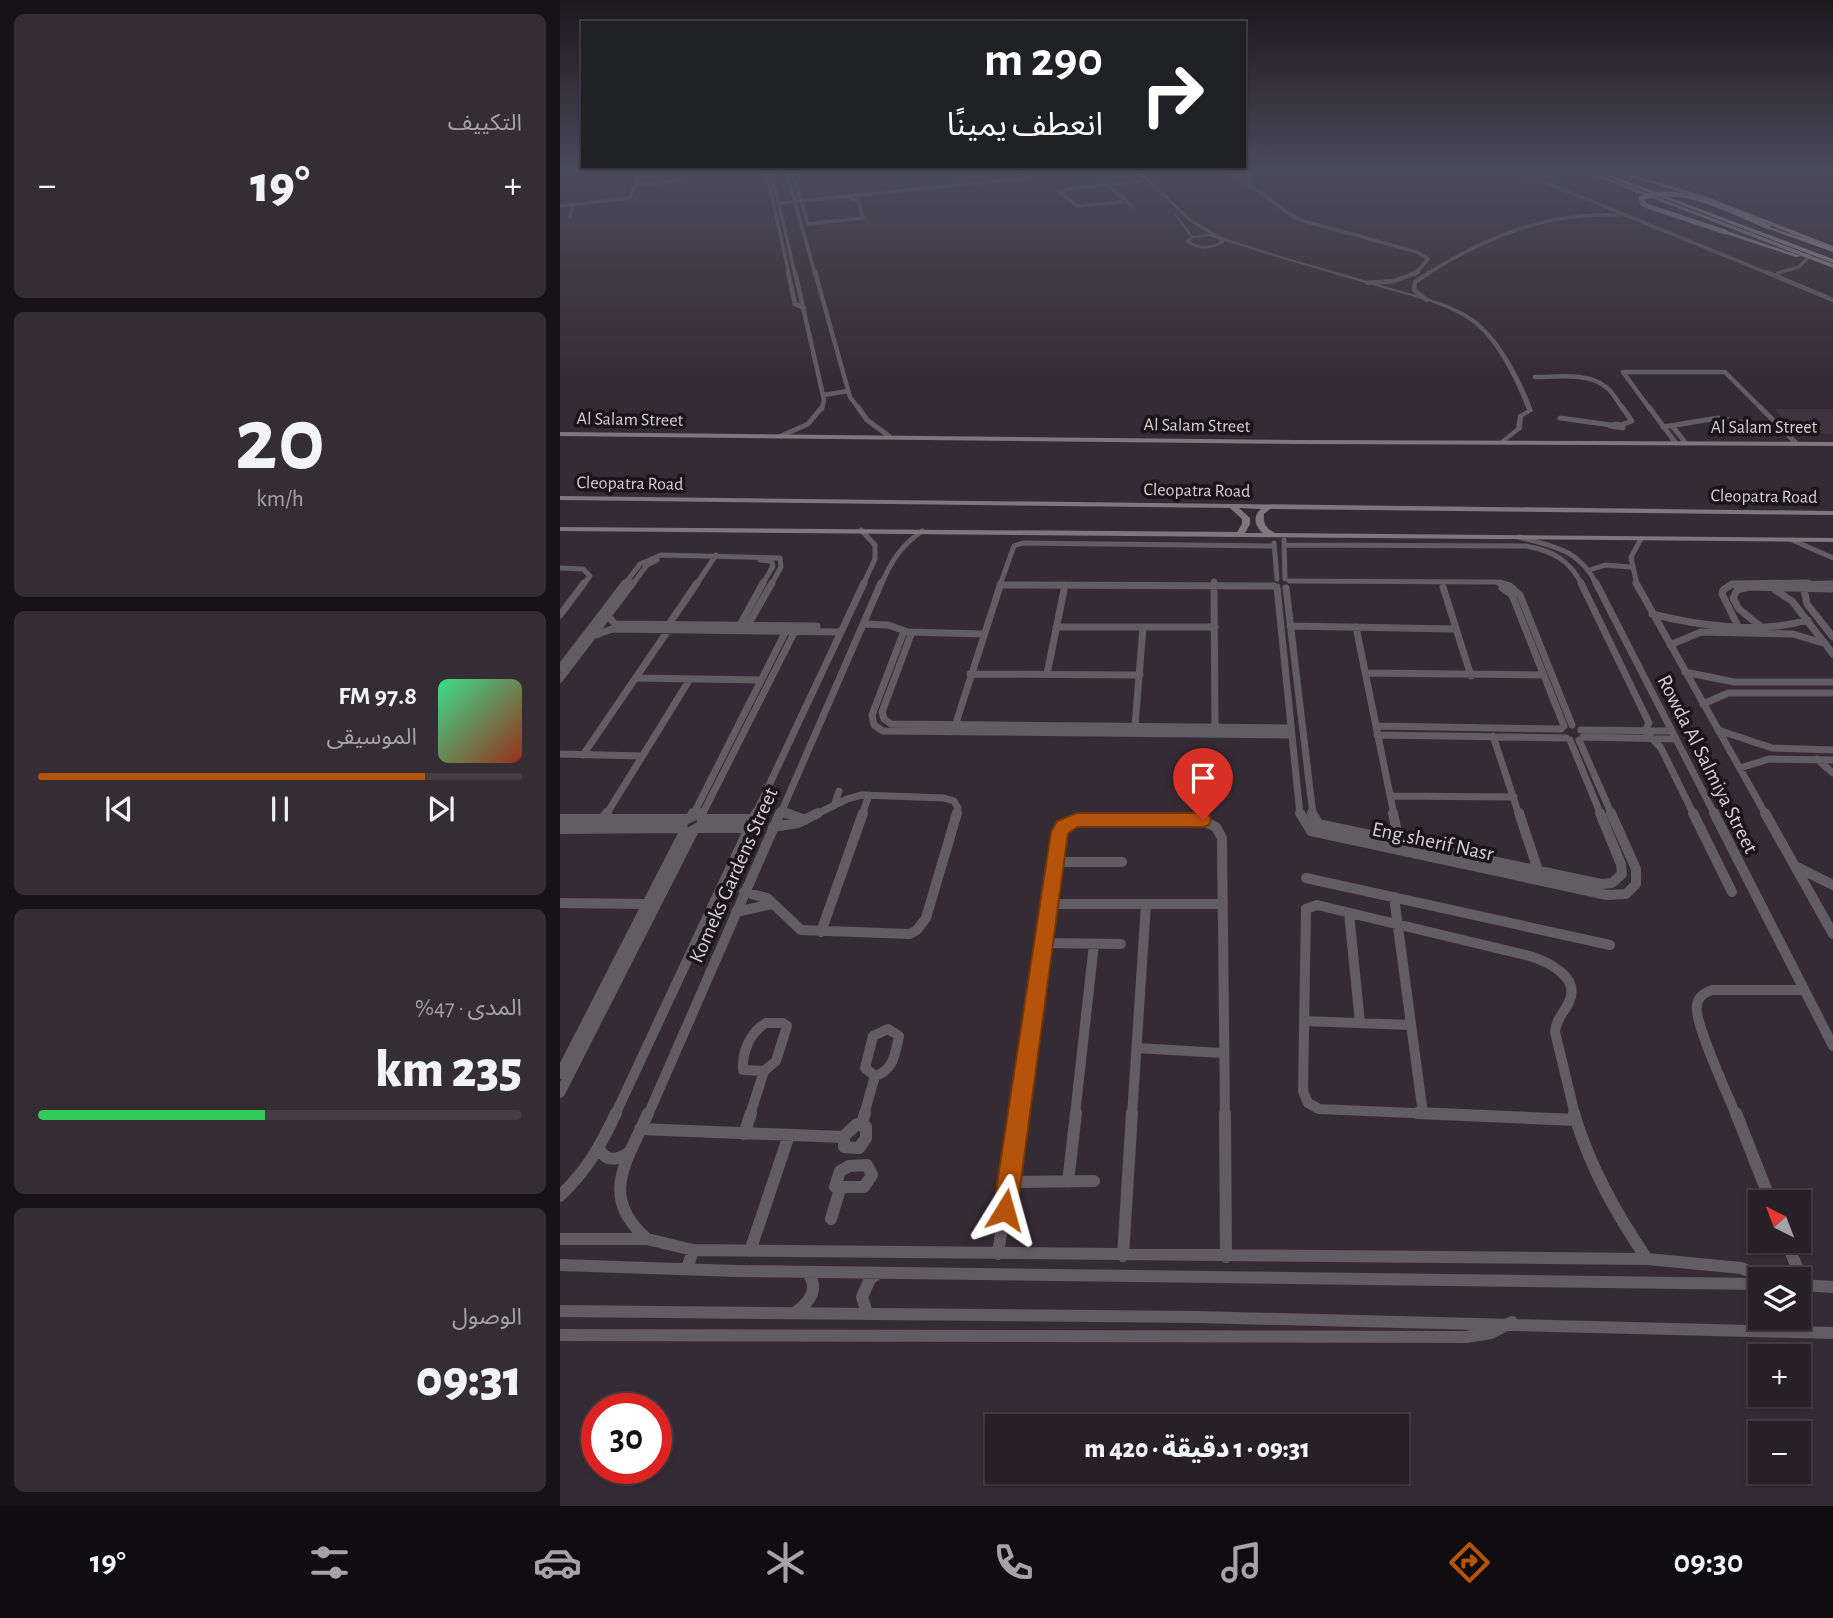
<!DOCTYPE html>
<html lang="ar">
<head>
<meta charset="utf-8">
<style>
	:root { --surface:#282027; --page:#342d33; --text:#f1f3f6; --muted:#a5a3a7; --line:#443e44; --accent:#b45309 }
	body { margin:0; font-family:"Alegreya Sans","Noto Sans Arabic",sans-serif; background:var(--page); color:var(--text); direction:rtl; height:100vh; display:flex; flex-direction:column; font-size:26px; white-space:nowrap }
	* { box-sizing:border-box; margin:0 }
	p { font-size:23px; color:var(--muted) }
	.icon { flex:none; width:38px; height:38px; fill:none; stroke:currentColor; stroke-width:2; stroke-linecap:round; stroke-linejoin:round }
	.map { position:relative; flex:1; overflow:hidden; direction:ltr }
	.panel { display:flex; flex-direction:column; gap:14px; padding:14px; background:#161215; width:560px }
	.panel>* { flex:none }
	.hud { position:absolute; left:21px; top:21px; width:665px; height:147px; border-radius:0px; box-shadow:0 2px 5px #0004,0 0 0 2px var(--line); direction:rtl; background:#202124; color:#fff; overflow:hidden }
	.needle { width:46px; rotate:318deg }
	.tools { position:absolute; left:1188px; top:1190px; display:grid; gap:14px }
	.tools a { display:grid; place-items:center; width:63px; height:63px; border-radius:0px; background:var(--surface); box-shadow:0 2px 5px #0004,0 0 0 2px var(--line); font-size:35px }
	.speed { position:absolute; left:21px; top:1393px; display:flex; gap:14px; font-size:35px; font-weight:700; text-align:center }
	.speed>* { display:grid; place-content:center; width:91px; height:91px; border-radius:50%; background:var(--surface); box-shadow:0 2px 5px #0004,0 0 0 2px var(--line); line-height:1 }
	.speed .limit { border:10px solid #d22; background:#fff; color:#111 }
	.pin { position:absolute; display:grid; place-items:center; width:60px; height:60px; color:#fff; margin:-72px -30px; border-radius:50% 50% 50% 0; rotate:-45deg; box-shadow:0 0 7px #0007 }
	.pin .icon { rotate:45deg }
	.me { position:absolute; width:77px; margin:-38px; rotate:8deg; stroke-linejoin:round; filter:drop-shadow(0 0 5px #0008) }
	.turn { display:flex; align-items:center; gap:24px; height:147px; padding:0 28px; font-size:32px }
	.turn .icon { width:91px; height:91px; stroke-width:2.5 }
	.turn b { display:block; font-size:49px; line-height:60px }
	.big { font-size:52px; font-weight:800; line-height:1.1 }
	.panel .widget { flex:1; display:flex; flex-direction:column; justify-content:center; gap:10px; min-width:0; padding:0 24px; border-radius:10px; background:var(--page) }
	.panel .dial { align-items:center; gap:0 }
	.dial b { font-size:91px; line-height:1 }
	.song { display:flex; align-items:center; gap:21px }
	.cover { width:84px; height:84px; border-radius:10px; background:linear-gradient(135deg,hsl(150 70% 55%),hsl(10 70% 35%)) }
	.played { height:7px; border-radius:4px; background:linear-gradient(90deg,var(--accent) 80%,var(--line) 80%) }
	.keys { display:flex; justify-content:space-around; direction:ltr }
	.heat { display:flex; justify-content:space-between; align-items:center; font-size:38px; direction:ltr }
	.charge { height:10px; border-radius:5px; background:linear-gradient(90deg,#34c759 47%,var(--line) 0) }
	.trip { position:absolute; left:425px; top:1414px; width:424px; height:70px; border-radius:0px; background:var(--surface); box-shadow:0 2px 5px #0004,0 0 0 2px var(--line); font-weight:800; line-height:70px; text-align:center; direction:rtl }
	.tab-bar { display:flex; height:112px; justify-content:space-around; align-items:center; background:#100d10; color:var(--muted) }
	.tab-bar .icon { width:49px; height:49px }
	.tab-bar .on { color:var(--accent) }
	.tab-bar b { font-size:32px; color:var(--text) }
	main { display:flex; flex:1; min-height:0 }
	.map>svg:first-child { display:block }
	.built { fill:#41323f }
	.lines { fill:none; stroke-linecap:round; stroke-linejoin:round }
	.minor-far5 { stroke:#625d62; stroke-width:3.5 }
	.minor-far4 { stroke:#625d62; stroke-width:4.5 }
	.minor-far3 { stroke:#625d62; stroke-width:5 }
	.minor-far2 { stroke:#625d62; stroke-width:7 }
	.minor-far1 { stroke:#625d62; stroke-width:10 }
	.minor { stroke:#625d62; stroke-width:12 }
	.tertiary { fill:#625d62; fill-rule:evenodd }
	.secondary { fill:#7f777e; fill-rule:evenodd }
	.primary { fill:#958b93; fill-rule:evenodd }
	.trunk { fill:#9e949d; fill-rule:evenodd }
	.trunk-bridge { stroke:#9e949d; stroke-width:5 }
	.route { fill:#b45309; stroke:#753606; stroke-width:2 }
	.labels { text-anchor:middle; stroke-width:7; stroke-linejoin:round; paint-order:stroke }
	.far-street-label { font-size:18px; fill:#d6d0d5; stroke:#1a1519 }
	.street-label { font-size:21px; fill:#d6d0d5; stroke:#1a1519 }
</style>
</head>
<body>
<main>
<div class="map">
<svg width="1273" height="1506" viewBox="0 0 1273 1506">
	<rect width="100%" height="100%" fill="#352b34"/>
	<path class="built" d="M1214,409H1273V434L1237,433Z"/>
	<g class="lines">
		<path class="minor-far5" d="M206,170L229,274
			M211,170L235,274
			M226,170L255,274
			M232,170L248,224L303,218L298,200L291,199
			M668,170L737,219L857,252L868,259L855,274
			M955,170L1210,274
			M233,173L244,170
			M689,179L687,174L692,170
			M75,185L122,180
			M548,185L573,207
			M561,202L518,206L500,193L508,189L580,181
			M220,203L467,178
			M0,206L70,198L77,179
			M10,217L13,205
			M1218,273L1239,267L1247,259
			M867,274C926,237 987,212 1057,215"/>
		<path class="minor-far4" d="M228,272L235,304L244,308
			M235,272L264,400L262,409
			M255,272L290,397L299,409
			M1206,272L1273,300
			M807,283L834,281L858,272
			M867,300L854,290L855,282L870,272
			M975,377C996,377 1029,372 1046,387C1053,392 1058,402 1063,409
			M264,395L288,391
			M1090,409L1063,372H1165L1202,409"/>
		<path class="minor-far3" d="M298,407L307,420L329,436
			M1089,407L1115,442
			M1200,407L1236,443
			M1000,418L1051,425
			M1055,424L1061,425L1063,428L1050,426Z
			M1061,425L1072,421L1062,407
			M1103,427L1158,418L1223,430
			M1113,427L1125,442
			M221,436L248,424L262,407
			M301,530L315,545V559L303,585
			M959,537C995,547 1019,549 1037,585
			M724,540L725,579
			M1232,540L1273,558
			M714,543L717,579
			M725,545L966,546C993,551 1010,560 1022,585
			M200,560L211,561L213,566L202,585
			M0,568L23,569L30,576L23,585
			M1030,570L1045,565L1070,567
			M654,581V585
			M729,581L935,582L946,585
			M64,585L80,564L101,555L220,558L221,567L211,585
			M72,585L87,565L97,560
			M136,585L156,555
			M321,585C331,561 341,546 362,531
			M440,585L454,546L463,543L714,546
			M1077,585L1071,557L1081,539
			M1171,585L1273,583"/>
		<path class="minor-far2" d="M654,583L655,727
			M940,583L950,586L960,595L1012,725
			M1021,583L1089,723L1085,731L1101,748L1134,815
			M1036,583L1155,815
			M1076,583L1206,815
			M440,585L714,586
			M717,587L740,815
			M883,587L911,676
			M726,588L753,815
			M942,588L952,595L1004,726
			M1244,589L1247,604L1273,637
			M1215,590L1232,601L1273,654
			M1092,614C1139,626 1201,634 1248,620
			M0,615L24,583
			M48,616L55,624L257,626
			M303,624L328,625L348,632L423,634
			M180,625L203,583
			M188,625L212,583
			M730,626L895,629
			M1178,626L1162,594L1163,590L1172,584L1248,583
			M1200,626L1179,609L1173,598L1177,590L1189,587L1273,589
			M107,627L137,583
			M496,627H655
			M796,627L834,815
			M344,631L312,715L314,725L323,731L732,735
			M352,632L322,712L324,719L331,724L731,728
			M36,635L52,629L281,632
			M1110,645L1141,632L1233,634L1266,644
			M0,668L65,583
			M1125,672L1174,682H1273
			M805,673L984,675
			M410,674L580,675
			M487,674L505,585
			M76,678L201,680
			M0,679L73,583
			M1143,704L1168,693H1273
			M395,726L441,583
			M575,726L583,627
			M816,726L1001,729
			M1021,730L1111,731
			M1158,730L1212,748L1273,750
			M817,735L1006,738
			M933,736L959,815
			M1023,737L1115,739
			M1010,740L1041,815
			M1019,740L1052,815
			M0,754L82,756
			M23,755L109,629
			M1257,759L1273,773
			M1180,768L1209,759L1273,760
			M830,796L954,797
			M274,806L279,791
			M220,811L231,815
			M46,815L130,679
			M133,815L226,631
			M142,815L235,631
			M195,815L304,583
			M220,815L321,583
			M255,815L287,799L302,795L384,798L394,801L398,808L396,815
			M302,815L309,795"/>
		<path class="minor-far1" d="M226,813L245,820
			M740,813L751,831L1047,895L1066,894L1076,884V869L1051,813
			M752,813L758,824L1041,884L1052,883L1062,874L1061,864L1040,813
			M833,813L839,842
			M959,813L978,870
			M1133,813L1172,892
			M1154,813L1273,1046
			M1205,813L1273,934
			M135,815L143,817L141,826L130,832L122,831L123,821Z
			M132,816L133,813
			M141,816L142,813
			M0,819H126
			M43,819L47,813
			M143,819H194
			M213,827L238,823L258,813
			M139,828H190
			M0,829L121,828
			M495,862H562
			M1235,866L1273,885
			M746,878L1050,945
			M184,892L207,898L241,930L350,934L357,930L366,918L397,813
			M834,897L863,1114
			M0,903L87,904
			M489,904H663
			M176,912L212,904
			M789,913L800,1023
			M261,932L303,813
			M484,943L561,944
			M744,1021L851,1025
			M206,1023H223L227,1026L216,1061L204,1071L183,1070C182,1052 190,1032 206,1023Z
			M328,1029L339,1036C335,1054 334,1070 315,1076L305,1068L313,1036Z
			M577,1048L662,1053
			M0,1074L124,832
			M0,1093L133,832
			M55,1115L196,813
			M88,1115L220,813
			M190,1115L204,1071
			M304,1115L315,1076
			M458,1115L499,832L510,822L518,820L639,819L656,827L662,838L665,1115
			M515,1115L534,944
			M572,1115L586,904
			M898,1115L759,1109L748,1103L743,1091L746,909L757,905L970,956C988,962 1021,977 1009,1002C1004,1013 996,1019 995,1032L1015,1115
			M1176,1115C1168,1095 1133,1021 1137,1005C1138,996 1145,993 1152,990H1244"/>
		<path class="minor" d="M665,1113L666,1257
			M857,1113L1016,1120
			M1014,1113L1016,1120
			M1176,1113L1211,1202
			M1016,1120C1032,1171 1057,1215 1087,1259
			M297,1124L306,1127V1138L299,1148L284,1147V1136Z
			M302,1124L305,1113
			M80,1129L283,1137
			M184,1134L191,1113
			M39,1149C47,1163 58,1160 70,1152
			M307,1165L312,1175L304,1187H275L280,1171L289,1166Z
			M449,1182L534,1181
			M508,1182L516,1113
			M0,1196C27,1170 40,1147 56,1113
			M271,1219L280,1189
			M0,1239H87L133,1250L1087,1259L1181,1268L1208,1279
			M87,1239C38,1196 67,1162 88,1113
			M1226,1241L1245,1286
			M190,1251L229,1135
			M438,1254L458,1113
			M563,1256L572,1113
			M0,1265L177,1271L1200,1284
			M127,1269L133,1250
			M1242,1285L1273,1287
			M0,1311L637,1317L1273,1333
			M236,1312C250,1302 260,1288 247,1272
			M307,1313L302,1297L310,1279L318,1273
			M0,1335L906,1337L931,1333L952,1322"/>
		<path class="tertiary" d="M575,170H579L631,219L659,236C714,256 772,270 828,287C857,296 892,302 917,321C941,340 963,382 973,411L963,417L962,429L945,442L940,441L956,428L958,415L967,410C957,383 937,342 914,324C887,303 850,296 819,287C767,272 715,256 664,241V243C650,250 637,251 625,241L630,237L614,214H616L633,236L650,234L629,221ZM648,236L658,239L660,242C649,247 639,248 630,241L633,238Z"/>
		<path class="secondary" d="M0,432L736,440L1273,442V446L736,444L0,436Z
			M0,496L1273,511V515L710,509L704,514C703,524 706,528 715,533L1273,538V542L0,531V527L677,532L682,524V519L670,508L0,500ZM679,508L701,509C692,516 695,527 703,533H685L690,524V518Z"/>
		<path class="primary" d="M1019,170H1026L1273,264V268Z
			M1048,170H1055L1145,196L1273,246V250L1141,198Z"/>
		<path class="trunk" d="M1030,170H1037L1273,259V263Z
			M1206,226L1273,248V252L1206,228Z
			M1163,231H1167L1241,256L1236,257L1163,233Z"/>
		<path class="trunk-bridge" d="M1165,232L1090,207L1083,204L1081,198C1124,184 1169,210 1208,227"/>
	</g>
	<linearGradient id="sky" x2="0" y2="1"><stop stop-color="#1d181d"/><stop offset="0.45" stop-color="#4b4a5c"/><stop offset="1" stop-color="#4b4a5c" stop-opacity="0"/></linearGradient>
	<rect width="1273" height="381" fill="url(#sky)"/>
	<path class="route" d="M517,813H643L649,815L651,820L649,825L643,827H518L508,833L457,1210L453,1219L445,1222L436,1219L433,1210L491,832L497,821Z"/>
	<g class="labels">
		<g class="far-street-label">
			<text transform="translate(70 419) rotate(1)" y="6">Al Salam Street</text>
			<text transform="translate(637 425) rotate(1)" y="6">Al Salam Street</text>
			<text x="1204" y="433">Al Salam Street</text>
			<text transform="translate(70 483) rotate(1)" y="6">Cleopatra Road</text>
			<text transform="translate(637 490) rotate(1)" y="6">Cleopatra Road</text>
			<text transform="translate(1204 496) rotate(1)" y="6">Cleopatra Road</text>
		</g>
		<g class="street-label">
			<text transform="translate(1148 764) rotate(63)" y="7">Rowda Al Salmiya Street</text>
			<text transform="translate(873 841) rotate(12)" y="7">Eng.sherif Nasr</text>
			<text transform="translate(173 875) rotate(-66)" y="7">Komeks Gardens Street</text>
		</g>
	</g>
</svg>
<div class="tools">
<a><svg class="needle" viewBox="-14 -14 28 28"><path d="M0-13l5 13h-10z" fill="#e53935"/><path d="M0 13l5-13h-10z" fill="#a5a3a7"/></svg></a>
<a><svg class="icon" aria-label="layers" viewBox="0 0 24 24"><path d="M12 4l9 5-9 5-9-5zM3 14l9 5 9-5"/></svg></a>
<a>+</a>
<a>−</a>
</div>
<div class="speed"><div class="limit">30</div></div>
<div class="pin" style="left:643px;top:820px;background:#d93025"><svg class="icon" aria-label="arrive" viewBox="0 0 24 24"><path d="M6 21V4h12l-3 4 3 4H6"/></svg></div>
<svg class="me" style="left:445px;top:1210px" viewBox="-20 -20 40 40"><path d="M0-17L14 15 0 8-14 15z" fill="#b45309" stroke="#fff" stroke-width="4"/></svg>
<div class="trip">09:31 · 1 دقيقة · 420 m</div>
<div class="hud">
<div class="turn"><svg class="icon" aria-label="right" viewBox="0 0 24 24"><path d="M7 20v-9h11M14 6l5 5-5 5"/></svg><div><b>290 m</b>انعطف يمينًا</div></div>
</div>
</div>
<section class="panel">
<div class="widget"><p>التكييف</p>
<div class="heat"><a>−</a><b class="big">19°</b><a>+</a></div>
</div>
<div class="widget dial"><b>20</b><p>km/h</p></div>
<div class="widget">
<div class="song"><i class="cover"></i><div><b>97.8 FM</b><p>الموسيقى</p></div></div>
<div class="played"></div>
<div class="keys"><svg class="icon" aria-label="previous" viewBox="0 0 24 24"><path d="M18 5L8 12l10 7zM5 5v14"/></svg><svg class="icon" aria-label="pause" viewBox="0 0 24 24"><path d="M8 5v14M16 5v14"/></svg><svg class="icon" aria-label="next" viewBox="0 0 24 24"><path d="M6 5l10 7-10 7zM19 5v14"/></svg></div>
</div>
<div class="widget"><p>المدى · 47%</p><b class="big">235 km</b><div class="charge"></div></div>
<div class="widget"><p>الوصول</p><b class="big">09:31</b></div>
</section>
</main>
<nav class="tab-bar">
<b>09:30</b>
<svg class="icon on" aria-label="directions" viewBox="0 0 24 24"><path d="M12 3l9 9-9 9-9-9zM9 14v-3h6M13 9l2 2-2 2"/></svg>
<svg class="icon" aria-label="music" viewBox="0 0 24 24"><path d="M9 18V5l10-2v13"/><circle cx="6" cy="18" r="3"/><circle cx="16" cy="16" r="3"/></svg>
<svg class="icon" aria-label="phone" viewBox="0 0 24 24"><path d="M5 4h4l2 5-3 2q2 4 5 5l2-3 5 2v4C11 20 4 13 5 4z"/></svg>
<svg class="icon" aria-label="climate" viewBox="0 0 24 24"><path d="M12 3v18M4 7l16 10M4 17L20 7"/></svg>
<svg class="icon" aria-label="car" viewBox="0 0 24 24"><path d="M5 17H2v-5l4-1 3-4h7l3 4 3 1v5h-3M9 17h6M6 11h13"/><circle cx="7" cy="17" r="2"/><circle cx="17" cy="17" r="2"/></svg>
<svg class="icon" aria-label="filters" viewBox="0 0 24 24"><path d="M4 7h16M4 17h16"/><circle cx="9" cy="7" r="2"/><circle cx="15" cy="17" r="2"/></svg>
<b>19°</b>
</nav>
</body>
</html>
